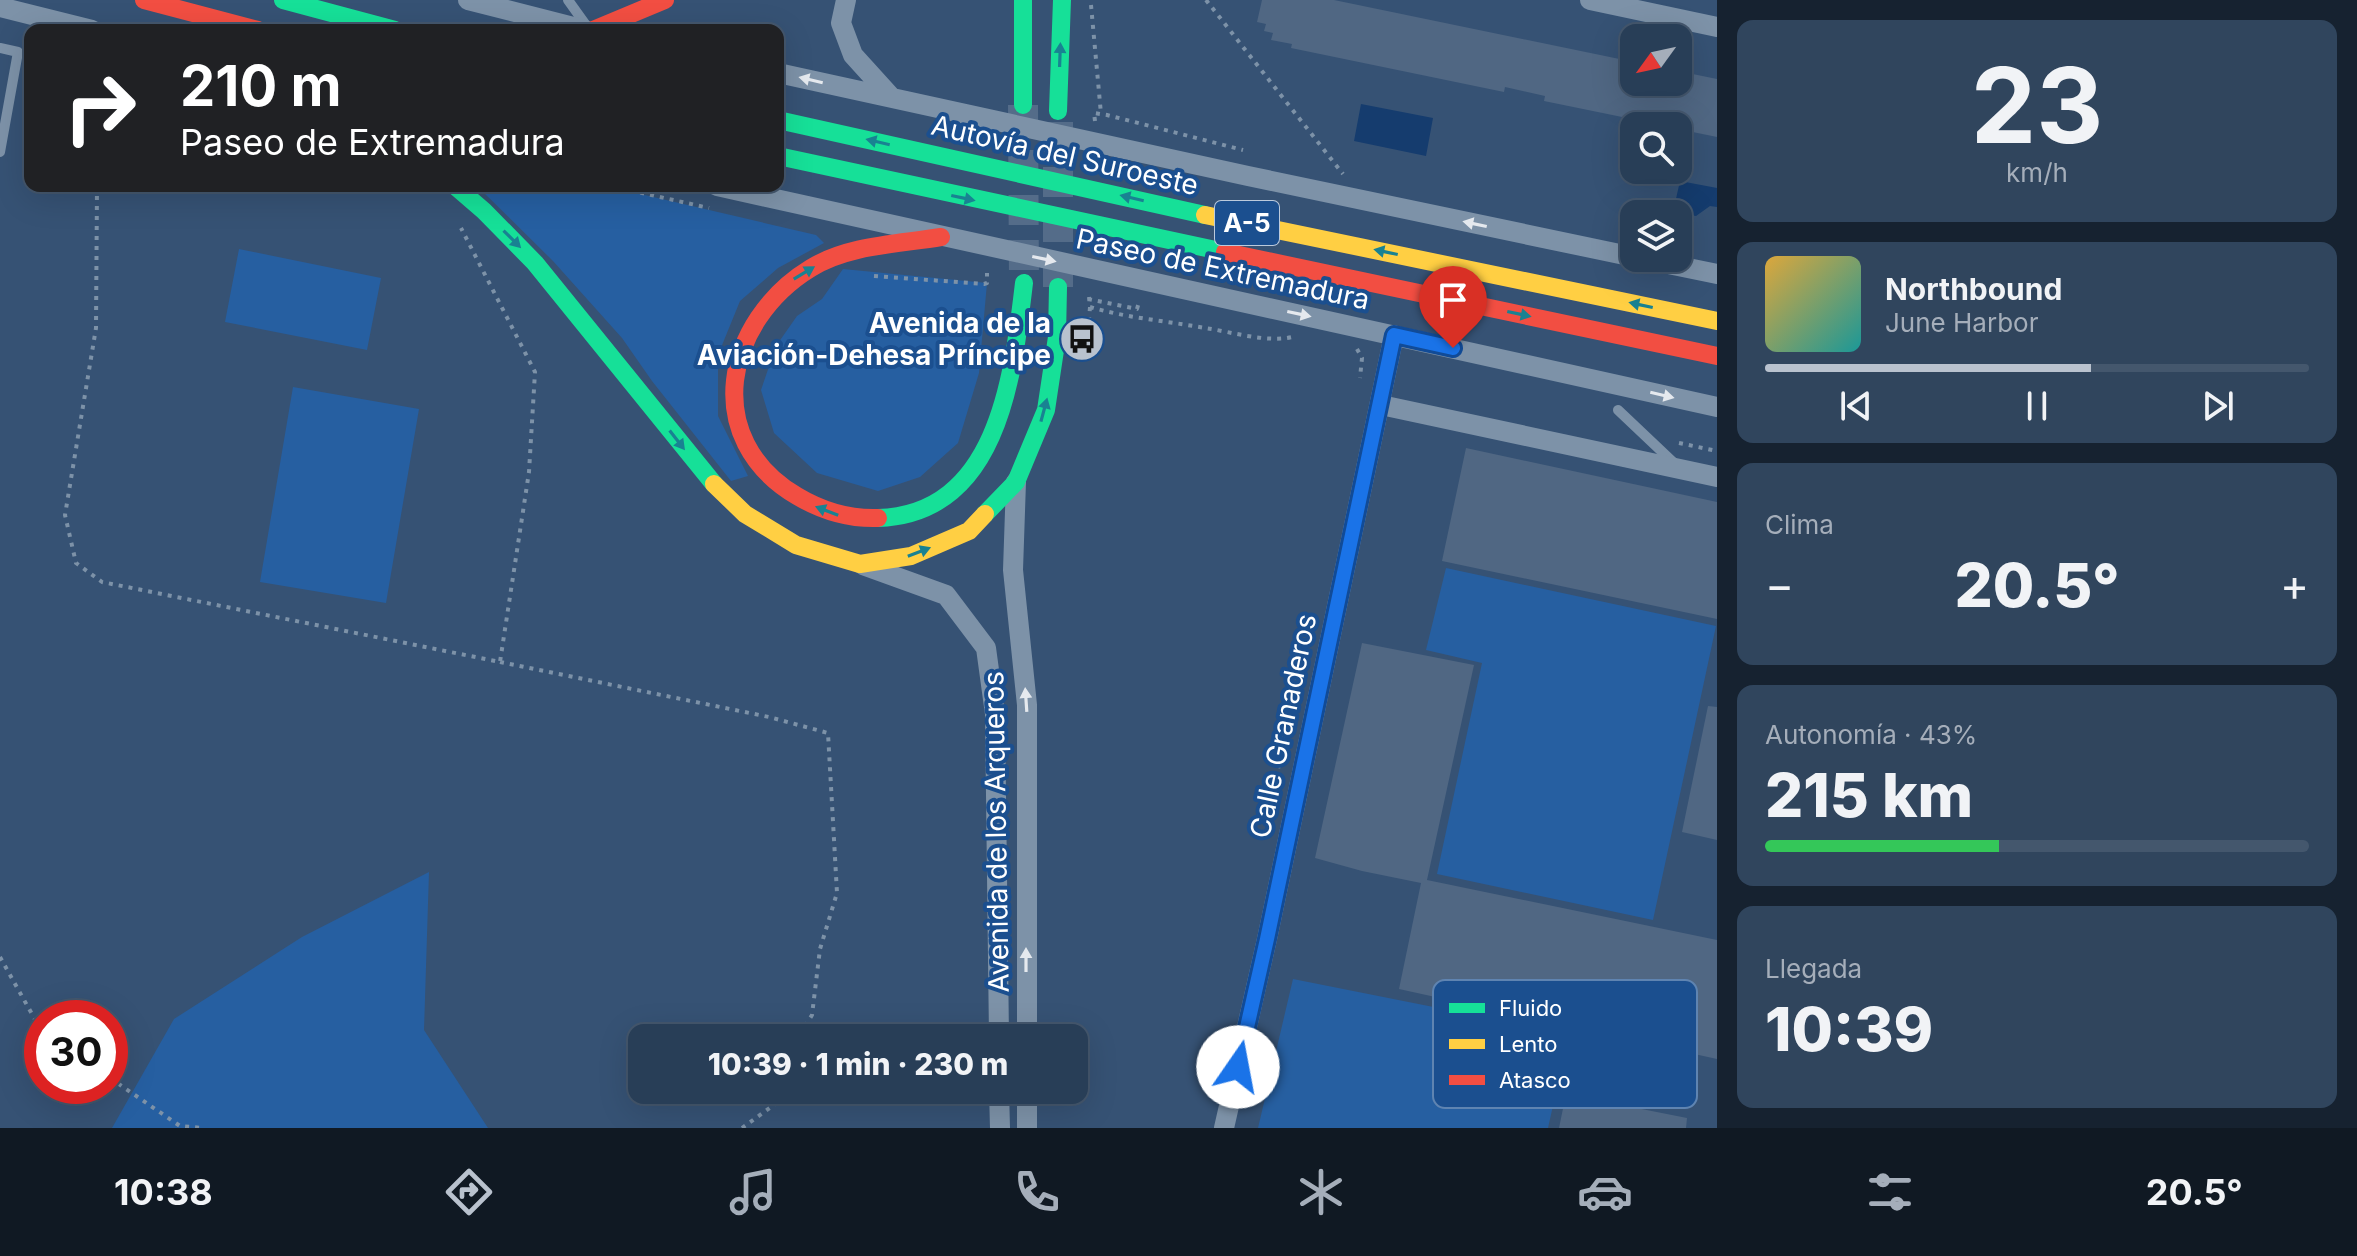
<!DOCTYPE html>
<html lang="es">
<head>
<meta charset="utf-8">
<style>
	:root { --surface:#283e57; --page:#30455d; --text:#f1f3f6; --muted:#a5aeba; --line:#44576d; --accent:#b9c2ce }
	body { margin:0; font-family:Inter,sans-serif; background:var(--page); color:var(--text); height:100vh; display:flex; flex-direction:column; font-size:30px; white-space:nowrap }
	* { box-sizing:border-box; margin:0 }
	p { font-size:26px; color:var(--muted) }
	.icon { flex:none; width:44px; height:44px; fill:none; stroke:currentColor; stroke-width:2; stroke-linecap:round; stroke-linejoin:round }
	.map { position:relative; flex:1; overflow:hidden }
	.panel { display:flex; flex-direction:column; gap:20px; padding:20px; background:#162230; width:640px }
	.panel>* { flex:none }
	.top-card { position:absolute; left:24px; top:24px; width:760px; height:168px; border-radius:16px; box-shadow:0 8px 32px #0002,0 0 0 2px var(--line); background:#202124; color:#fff; overflow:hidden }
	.needle { width:52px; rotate:237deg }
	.buttons { position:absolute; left:1620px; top:24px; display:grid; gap:16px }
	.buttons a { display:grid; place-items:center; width:72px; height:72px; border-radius:16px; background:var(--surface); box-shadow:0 8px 32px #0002,0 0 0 2px var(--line); font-size:40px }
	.speed { position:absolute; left:24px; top:1000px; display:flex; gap:16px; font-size:40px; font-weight:700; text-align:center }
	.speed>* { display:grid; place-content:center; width:104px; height:104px; border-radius:50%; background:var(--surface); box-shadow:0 8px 32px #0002,0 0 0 2px var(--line); line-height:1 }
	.speed .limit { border:12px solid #d22; background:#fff; color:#111 }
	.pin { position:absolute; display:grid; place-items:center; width:68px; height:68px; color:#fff; margin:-82px -34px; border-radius:50% 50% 50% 0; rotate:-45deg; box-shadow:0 0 8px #0007 }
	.pin .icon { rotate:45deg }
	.me { position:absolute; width:88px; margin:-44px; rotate:12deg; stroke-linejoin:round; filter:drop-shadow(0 0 6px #0008) }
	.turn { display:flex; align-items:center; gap:28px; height:168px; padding:0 24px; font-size:36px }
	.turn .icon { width:104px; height:104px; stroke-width:2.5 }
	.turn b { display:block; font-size:56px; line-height:68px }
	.big { font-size:60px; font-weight:800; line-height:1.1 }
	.panel .tile { flex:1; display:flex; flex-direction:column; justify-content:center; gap:12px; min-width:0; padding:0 28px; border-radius:16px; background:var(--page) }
	.panel .dial { align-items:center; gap:0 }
	.dial b { font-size:104px; line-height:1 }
	.song { display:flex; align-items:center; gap:24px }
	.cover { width:96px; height:96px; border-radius:12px; background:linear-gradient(135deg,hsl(40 70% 55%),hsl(180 70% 35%)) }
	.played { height:8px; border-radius:4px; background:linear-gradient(90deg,var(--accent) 60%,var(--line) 60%) }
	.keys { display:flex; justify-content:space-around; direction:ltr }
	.heat { display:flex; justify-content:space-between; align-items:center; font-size:44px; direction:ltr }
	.charge { height:12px; border-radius:6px; background:linear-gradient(90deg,#34c759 43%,var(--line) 0) }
	.trip { position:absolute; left:628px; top:1024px; width:460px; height:80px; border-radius:16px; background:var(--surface); box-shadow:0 8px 32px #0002,0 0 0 2px var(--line); font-weight:800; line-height:80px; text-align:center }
	.dock { display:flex; height:128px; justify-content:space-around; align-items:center; background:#101923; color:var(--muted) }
	.dock .icon { width:56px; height:56px }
	.dock .current { color:var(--accent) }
	.dock b { font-size:36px; color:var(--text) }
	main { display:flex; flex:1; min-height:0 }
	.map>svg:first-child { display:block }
	.green { fill:#265fa1 }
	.water { fill:#153c6e }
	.building { fill:#506783 }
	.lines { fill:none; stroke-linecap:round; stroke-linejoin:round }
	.secondary-tunnel { stroke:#546c89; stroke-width:30; stroke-dasharray:30 15; stroke-linecap:butt }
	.path { stroke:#7d92a8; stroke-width:4; stroke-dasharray:4 6; stroke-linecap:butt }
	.lane { stroke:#7d92a8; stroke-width:10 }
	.street { stroke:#7d92a8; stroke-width:20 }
	.fast { stroke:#16e098; stroke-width:18 }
	.slow { stroke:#ffcf43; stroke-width:18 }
	.jam { stroke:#f24e42; stroke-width:18 }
	.oneway { fill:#198292 }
	.oneway2 { fill:#e5e9ee }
	.route-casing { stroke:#114b97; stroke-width:20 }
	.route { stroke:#1a73e8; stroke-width:14 }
	.labels { text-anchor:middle; stroke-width:8; stroke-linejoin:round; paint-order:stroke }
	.shield { fill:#1b4f8f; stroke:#bbcadd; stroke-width:2 }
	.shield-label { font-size:26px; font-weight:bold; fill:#fff }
	.street-label { font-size:28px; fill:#fff; stroke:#1b4f8f }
	.poi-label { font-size:28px; font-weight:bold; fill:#fff; stroke:#1b4f8f; text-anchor:end }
	.key { fill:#1b4f8f; stroke:#5f84b1; stroke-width:2 }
	.key-label { font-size:22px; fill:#fff }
</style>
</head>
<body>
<main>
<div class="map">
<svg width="1717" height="1128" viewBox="0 0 1717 1128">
	<rect width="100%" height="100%" fill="#365274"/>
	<path class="green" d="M477,186H606L816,235L824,243L778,268L740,301L718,355V416L748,476L731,481L652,381L622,338L553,261Z
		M239,249L381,278L367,350L225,322Z
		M843,269L987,283L979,373L958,443L920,477L878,491L817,473L774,433L761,390L776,346L797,316L822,299Z
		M293,387L419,409L386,603L260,582Z
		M1446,568L1716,626L1653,920L1437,874L1482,663L1426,650Z
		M429,872L424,1030L488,1128H112L174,1019L302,937Z
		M1293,979L1569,1034L1548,1128H1258Z"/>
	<path class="water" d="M1361,104L1433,118L1426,156L1354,141Z
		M1680,181L1717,188V207L1710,206L1696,216L1673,212Z"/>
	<path class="building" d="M1262,0H1334L1634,62V82H1678V71L1717,79V137L1678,129V126H1666L1544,101L1545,96L1505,87L1504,92L1291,48L1292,44L1271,40L1273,33L1264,31L1266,24L1257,22Z
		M1466,448L1717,502V619L1442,561Z
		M1362,643L1474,665L1427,880L1717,940V1059L1399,989L1421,883L1362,871L1315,858Z
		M1708,706L1717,707V840L1682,832Z
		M1566,1094L1687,1118L1686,1128H1559Z"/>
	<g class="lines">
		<path class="secondary-tunnel" d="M1023,105L1024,283
			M1058,287V111"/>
		<path class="path" d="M1206,0L1343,174
			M1091,5L1101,114
			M1095,121L1094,113L1107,115L1243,150
			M97,186L96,328L65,515L76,563L102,582L500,662L529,472L535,372L461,228
			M611,186L709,208
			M874,276L984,284L987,283V273
			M1089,297L1090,307C1127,318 1167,321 1205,328C1233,332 1269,344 1296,336
			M1088,299L1137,309L1139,302
			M1088,331L1090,307
			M1357,349L1362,358L1360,378
			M1679,443L1717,451
			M500,662L769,717L828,733L837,893L820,949L812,1015L798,1038
			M1268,817L1303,649
			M0,957L42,1032
			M110,1078L180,1126L203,1128
			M742,1128L782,1099L784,1090"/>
		<path class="lane" d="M568,0L588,28
			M0,48L18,52L0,152
			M1618,410L1675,464"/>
		<path class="street" d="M468,0L585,30
			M846,0L841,23L853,55L892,98
			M1590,0L1717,27
			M0,7L92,30
			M778,73L1248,176L1634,257
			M717,186L1717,407
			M1639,258L1717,274
			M1381,405L1717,477
			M1016,482L1013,570L1027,705V1038
			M863,565L946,595L986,648L995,714L999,1038
			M999,1090L1000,1128
			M1027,1090V1128
			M1224,1128L1267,939L1394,335"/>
		<path class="fast" d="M283,0L395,30
			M1023,0V105
			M1058,111L1062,0
			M778,120L1205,215
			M778,156L1225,252
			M455,186L484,211L535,263L714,484
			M985,514L1016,482L1046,410L1057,337L1058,287
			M878,518C999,514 1013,375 1024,283"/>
		<path class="slow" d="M1205,215L1717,321
			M714,484L745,514L796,545L860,564L911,556L969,531L985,514"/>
		<path class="jam" d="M144,0L258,30
			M593,30L665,0
			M1225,252L1717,356
			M878,518C849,519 822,511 797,496C700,439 724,321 811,268C848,245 899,244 941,237"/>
	</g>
	<defs><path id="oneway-solid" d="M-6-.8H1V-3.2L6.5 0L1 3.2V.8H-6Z" transform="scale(2)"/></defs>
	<g class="oneway">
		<use href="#oneway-solid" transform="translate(1060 55) rotate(-88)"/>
		<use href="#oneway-solid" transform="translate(878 142) rotate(-167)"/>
		<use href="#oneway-solid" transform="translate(963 198) rotate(12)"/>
		<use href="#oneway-solid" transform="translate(1132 198) rotate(-167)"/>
		<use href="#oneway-solid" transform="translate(512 239) rotate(45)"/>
		<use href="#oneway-solid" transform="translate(1386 252) rotate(-168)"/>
		<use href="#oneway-solid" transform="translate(804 273) rotate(-31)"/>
		<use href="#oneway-solid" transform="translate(1641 305) rotate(-168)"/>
		<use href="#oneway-solid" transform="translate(1519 314) rotate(12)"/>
		<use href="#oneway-solid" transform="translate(1044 410) rotate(-75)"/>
		<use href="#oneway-solid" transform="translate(677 440) rotate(52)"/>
		<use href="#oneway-solid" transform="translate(827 511) rotate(-159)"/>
		<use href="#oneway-solid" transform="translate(919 552) rotate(-21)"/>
	</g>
	<g class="oneway2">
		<use href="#oneway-solid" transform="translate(811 80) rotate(-167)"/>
		<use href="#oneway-solid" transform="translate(1475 224) rotate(-168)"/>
		<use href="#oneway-solid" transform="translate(1044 259) rotate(12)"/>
		<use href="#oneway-solid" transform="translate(1299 314) rotate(12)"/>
		<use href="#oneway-solid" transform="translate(1662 395) rotate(13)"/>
		<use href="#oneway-solid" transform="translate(1026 700) rotate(-94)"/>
		<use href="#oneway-solid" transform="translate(1026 960) rotate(-90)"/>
	</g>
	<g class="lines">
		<g class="route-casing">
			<path id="route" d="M1238,1067L1267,939L1394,335L1453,348"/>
		</g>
		<use href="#route" class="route"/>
	</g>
	<defs>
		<g id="bus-disc" transform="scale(2.3)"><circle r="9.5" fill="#b9c2ce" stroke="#1b4f8f"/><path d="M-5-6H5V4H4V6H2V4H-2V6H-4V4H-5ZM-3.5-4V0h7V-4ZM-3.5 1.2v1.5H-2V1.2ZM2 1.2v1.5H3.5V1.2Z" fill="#111"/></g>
	</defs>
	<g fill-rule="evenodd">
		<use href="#bus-disc" x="1082" y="339"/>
	</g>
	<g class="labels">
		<rect class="shield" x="1215" y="201" width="64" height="44" rx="6"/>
		<g class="shield-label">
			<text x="1247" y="232">A-5</text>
		</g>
		<g class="street-label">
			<text transform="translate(1065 155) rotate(13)" y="10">Autovía del Suroeste</text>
			<text transform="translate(1223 269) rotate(12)" y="10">Paseo de Extremadura</text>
			<text transform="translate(1283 726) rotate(-78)" y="10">Calle Granaderos</text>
			<text transform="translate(996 832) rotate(-91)" y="10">Avenida de los Arqueros</text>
		</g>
		<g class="poi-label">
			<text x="1051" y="333">Avenida de la<tspan x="1051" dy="32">Aviación-Dehesa Príncipe</tspan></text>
		</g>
	</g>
	<rect x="1433" y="980" width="264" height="128" rx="12" class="key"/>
	<rect x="1449" y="1003" width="36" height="10" fill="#16e098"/>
	<rect x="1449" y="1039" width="36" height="10" fill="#ffcf43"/>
	<rect x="1449" y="1075" width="36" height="10" fill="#f24e42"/>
	<g class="key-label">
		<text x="1499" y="1016">Fluido</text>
		<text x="1499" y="1052">Lento</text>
		<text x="1499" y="1088">Atasco</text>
	</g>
</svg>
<div class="buttons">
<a><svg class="needle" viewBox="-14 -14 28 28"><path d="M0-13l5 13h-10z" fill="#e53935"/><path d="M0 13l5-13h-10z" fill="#a5aeba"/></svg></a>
<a><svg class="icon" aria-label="search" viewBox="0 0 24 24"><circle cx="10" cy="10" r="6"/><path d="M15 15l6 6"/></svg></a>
<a><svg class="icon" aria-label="layers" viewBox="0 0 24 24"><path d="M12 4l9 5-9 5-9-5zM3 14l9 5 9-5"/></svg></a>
</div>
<div class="speed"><div class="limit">30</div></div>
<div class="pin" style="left:1453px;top:348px;background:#d93025"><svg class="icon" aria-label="arrive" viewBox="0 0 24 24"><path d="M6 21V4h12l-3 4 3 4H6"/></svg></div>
<svg class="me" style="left:1238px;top:1067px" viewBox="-20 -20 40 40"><circle r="19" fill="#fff"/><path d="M0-13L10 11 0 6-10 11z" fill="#1a73e8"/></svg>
<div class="trip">10:39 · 1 min · 230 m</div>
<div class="top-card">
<div class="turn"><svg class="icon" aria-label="right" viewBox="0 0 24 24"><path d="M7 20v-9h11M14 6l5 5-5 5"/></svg><div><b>210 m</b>Paseo de Extremadura</div></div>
</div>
</div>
<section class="panel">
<div class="tile dial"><b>23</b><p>km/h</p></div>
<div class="tile">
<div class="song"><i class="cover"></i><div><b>Northbound</b><p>June Harbor</p></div></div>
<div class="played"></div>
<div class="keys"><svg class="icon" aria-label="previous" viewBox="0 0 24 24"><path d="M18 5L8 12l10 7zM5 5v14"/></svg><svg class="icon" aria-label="pause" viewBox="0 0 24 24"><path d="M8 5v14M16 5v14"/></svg><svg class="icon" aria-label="next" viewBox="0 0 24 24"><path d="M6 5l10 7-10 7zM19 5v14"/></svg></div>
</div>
<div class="tile"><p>Clima</p>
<div class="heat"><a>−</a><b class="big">20.5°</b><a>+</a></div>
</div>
<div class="tile"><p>Autonomía · 43%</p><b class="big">215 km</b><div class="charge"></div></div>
<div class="tile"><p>Llegada</p><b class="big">10:39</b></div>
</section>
</main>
<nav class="dock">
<b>10:38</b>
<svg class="icon current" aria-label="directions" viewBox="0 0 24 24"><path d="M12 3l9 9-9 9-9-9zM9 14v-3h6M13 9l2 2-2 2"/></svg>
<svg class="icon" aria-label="music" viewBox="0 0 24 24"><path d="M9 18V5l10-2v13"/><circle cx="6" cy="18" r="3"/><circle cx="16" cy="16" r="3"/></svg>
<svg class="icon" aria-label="phone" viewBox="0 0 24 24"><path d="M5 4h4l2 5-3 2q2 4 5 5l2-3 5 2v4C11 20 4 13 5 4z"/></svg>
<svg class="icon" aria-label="climate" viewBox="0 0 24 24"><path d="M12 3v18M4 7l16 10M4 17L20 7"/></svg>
<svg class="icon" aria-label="car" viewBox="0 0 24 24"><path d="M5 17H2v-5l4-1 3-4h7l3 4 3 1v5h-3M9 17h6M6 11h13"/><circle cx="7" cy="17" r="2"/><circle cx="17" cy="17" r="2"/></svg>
<svg class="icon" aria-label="filters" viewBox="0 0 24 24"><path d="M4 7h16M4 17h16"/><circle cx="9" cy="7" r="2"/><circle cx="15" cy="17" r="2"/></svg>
<b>20.5°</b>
</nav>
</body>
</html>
